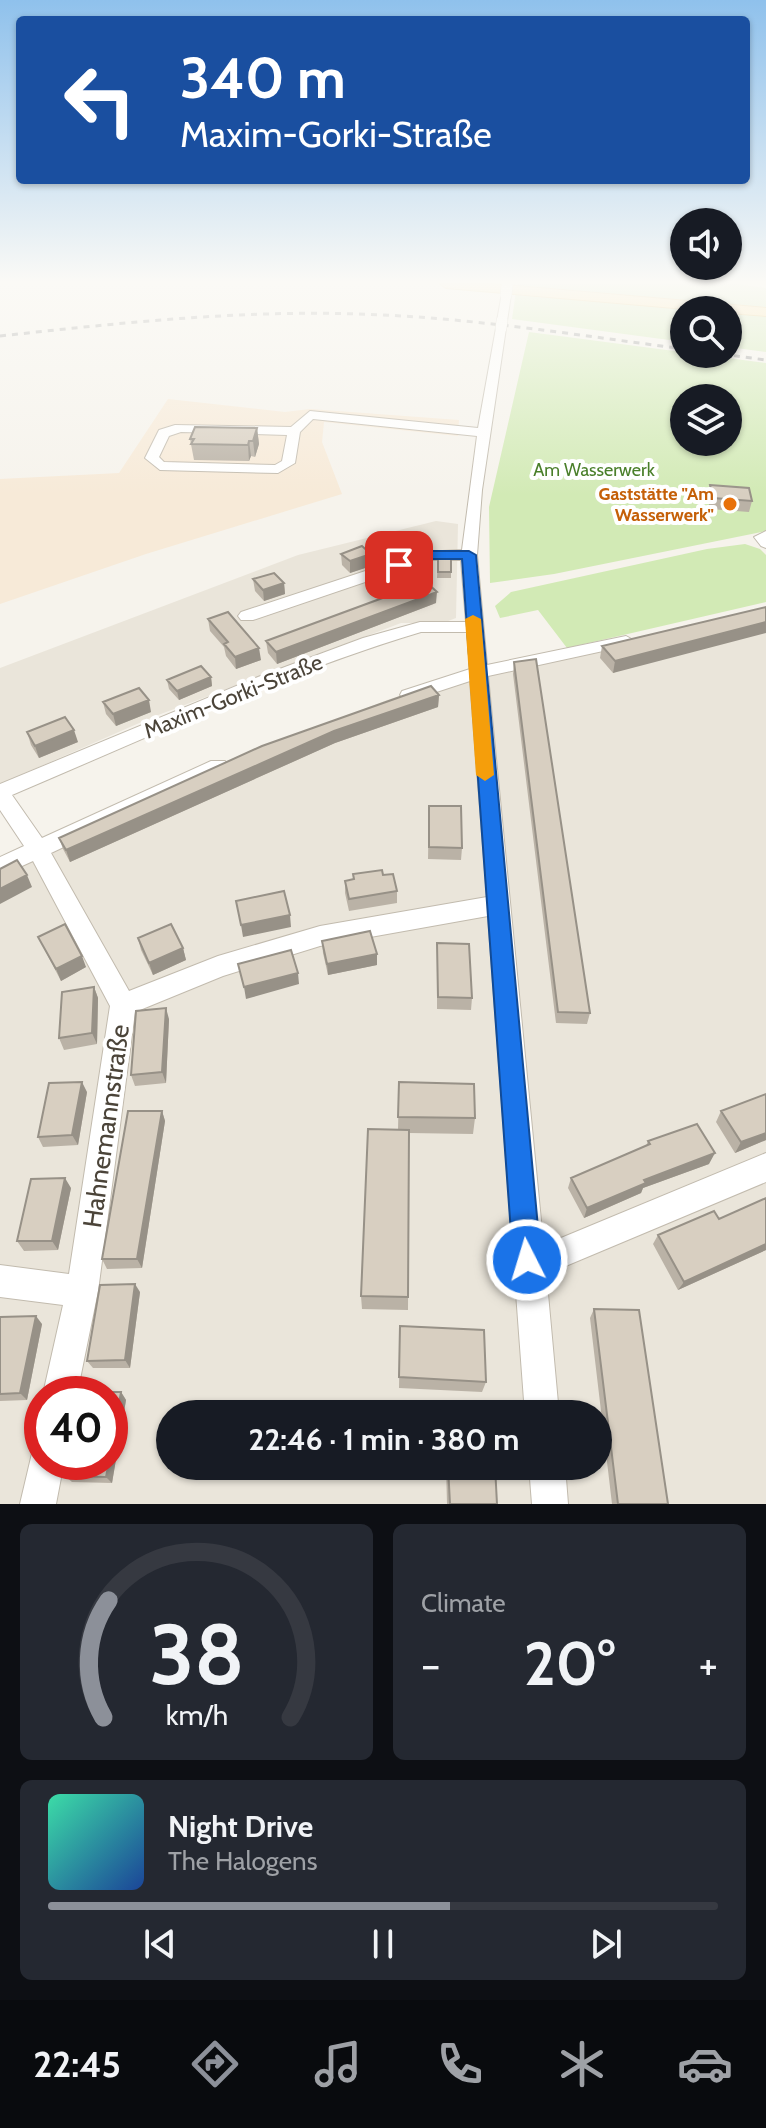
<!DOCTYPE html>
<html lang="en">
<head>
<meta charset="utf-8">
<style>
	:root { --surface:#171b24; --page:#242831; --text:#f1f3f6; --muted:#9ea1a6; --line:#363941; --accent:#8c9099 }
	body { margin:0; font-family:Cabin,sans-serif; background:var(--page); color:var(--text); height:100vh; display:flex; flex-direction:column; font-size:30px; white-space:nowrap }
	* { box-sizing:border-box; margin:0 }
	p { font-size:26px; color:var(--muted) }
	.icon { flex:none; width:44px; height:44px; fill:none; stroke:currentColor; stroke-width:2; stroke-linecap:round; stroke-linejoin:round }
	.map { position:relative; height:1504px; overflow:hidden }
	.drawer { display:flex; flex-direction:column; gap:20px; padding:20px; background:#0d0f14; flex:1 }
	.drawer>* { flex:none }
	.banner { position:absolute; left:16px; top:16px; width:734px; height:168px; border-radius:8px; box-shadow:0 2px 6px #0004; background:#1a4fa0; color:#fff; overflow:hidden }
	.controls { position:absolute; left:670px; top:208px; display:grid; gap:16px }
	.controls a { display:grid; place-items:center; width:72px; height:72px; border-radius:50%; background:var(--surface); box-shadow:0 2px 6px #0004; font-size:40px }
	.speed { position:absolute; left:24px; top:1376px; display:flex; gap:16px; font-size:40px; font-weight:700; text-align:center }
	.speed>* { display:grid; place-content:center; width:104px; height:104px; border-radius:50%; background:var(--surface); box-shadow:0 2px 6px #0004; line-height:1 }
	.speed .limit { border:12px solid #d22; background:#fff; color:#111 }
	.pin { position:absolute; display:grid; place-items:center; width:68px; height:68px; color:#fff; margin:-34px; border-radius:16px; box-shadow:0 4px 12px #0006 }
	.me { position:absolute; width:88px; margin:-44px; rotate:355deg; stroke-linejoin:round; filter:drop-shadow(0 0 6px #0008) }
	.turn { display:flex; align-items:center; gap:28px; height:168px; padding:0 32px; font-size:36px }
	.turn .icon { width:104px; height:104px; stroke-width:2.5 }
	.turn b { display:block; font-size:56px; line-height:68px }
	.big { font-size:60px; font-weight:700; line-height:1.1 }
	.drawer .card { flex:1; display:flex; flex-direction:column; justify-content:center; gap:12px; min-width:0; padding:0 28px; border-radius:12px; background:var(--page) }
	.drawer .dial { align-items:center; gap:0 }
	.dial svg { height:208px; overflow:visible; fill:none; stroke:var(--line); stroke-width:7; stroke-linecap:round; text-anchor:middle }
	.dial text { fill:var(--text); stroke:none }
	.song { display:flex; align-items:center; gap:24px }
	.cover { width:96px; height:96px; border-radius:12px; background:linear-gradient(135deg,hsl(160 70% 55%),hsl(220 70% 35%)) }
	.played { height:8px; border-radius:4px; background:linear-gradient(90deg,var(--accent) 60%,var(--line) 60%) }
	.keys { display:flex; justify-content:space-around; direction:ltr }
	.heat { display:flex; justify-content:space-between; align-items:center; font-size:44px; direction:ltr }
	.drawer .tiles { flex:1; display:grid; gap:20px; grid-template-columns:1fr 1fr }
	.card:last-child { grid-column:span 2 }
	.trip { position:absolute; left:156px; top:1400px; width:456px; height:80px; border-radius:40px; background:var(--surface); box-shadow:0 2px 6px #0004; font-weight:700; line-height:80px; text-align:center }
	.menu { display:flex; height:128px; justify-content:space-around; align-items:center; background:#090b0e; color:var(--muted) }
	.menu .icon { width:56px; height:56px }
	.menu .selected { color:var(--accent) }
	.menu b { font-size:36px; color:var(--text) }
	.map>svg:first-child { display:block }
	.residential { fill:#eae5da; fill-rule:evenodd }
	.commercial { fill:#f7ead8 }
	.green { fill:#d2eab5; fill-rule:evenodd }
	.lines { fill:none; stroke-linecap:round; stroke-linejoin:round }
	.minor-casing { stroke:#c2bbae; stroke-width:2 }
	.major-casing { stroke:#e6c16a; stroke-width:2 }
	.minor { fill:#fff; fill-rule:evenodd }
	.major { fill:#ffe39c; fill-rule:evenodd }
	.rail { stroke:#9a9a9a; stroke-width:3; stroke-dasharray:6 6; stroke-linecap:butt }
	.minor-bridge-casing { stroke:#c2bbae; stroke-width:12; stroke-linecap:butt }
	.minor-bridge { stroke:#fff; stroke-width:11 }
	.wall { fill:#bab2a6 }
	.shaded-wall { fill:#979187 }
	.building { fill:#d8cfc1; stroke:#979187; stroke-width:2 }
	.route { fill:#1a73e8; stroke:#114b97; stroke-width:2 }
	.slow { fill:#f59e0b }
	.food-dot { fill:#e8710a; stroke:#fff; stroke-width:3 }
	.labels { text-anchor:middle; stroke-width:8; stroke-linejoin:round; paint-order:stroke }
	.far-park-label { font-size:18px; fill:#4a7f2a; stroke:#fff }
	.far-food-label { font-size:18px; font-weight:bold; fill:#c56008; stroke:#fff; text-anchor:end }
	.street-label { font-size:22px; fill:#4b4439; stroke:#fff }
	.near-street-label { font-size:26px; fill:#4b4439; stroke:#fff }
</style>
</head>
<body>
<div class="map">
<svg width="766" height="1504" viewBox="0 0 766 1504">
	<rect width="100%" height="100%" fill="#f6f3ec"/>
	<path class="residential" d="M436,521L458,524L456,618L443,623H401L153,717L0,784V668L298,555Z
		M766,612V1504H0V870L257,752L387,700L424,688ZM42,1394H110V1462H42ZM170,1414H598V1466H170Z"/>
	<path class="commercial" d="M168,399L285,412L310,409L459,420L458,436L324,422L322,442L342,494L146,554L0,604V479L119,473Z"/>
	<path class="green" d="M517,284H737L766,288V352L728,347V310H684V342L512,319Z
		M529,332L766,363V531L554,574L490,583L489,507ZM684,398H728V442H684Z
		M745,544L760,549L766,555V602L567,648L538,610L500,618L495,606L511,592L707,549Z"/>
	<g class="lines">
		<g class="minor-casing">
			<path id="minor" d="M502,293L511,295L507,321L502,324L497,321Z
				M501,325L506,328L482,490L477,555L487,665L626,636L635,641L626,646L488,676L543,1241L561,1238L766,1153V1182L561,1268L546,1272L559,1414H525L488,916L320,946L223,976L135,1012L98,1291L77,1394H43L63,1305L0,1297V1265L69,1274L110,1006L33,861L0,876V857L24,846L0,810V784L258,677L363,638L420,622H466L461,560H430L253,620H241L238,616L241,612L423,552L462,550L477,436L313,419L300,432L295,463L278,473L160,470L145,458L159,430L175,425L291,427L310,411L478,428L496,328ZM181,432L287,435L282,461L275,465L164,462L159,457L169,436ZM421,632H467L470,669L402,691L400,695L409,701L470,681L487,897L320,926L218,956L129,991L51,853L225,771L228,766L225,761H211L42,838L12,795C147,738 281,674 421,632Z
				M766,531V548L761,546L754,537Z
				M42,1446V1462H64L56,1504H20L33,1449Z
				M529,1466H565L568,1504H532Z"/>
		</g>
		<g class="major-casing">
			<path id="major" d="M440,284H493L766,308V316L728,313V310H697L446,288Z"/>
		</g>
		<use href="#minor" class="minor"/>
		<use href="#major" class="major"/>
		<path class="rail" d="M0,336C119,323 238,310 358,314C467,317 576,335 684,349
			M722,354L766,360"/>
		<g class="minor-bridge-casing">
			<path id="minor-bridge" d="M506,295L507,286
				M501,328L502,321"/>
		</g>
		<use href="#minor-bridge" class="minor-bridge"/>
	</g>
	<path class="wall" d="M257,428L259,444L255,457L251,456L249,461L194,460L190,439Z
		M710,485L752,501L749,512L710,509L707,496Z
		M341,554H371V566L350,573L342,565Z
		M438,558H451V578H437Z
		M253,579L284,583L285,594L264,601L255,591Z
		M436,603L277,664L268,653L266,641Z
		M766,607L613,673L600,658L602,646Z
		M208,619L261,660L236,669L226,656L224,647L210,631Z
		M514,662L590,1013L587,1024L556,1023L513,674Z
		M211,677L212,686L179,700L169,689L167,680Z
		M439,695L438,707L335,743L70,862L63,849L59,838Z
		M103,702L151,712L116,726L106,714Z
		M27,732L78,742L39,758L31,745Z
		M429,806L462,848L461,860L428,859Z
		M353,874L397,891V903L349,911L345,893V881L353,879Z
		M38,937L86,967L61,981Z
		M138,938L183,948L186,960L153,975L141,950Z
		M322,941L377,954V965L328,975L323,953Z
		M437,943L472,998L471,1010L437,1009Z
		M94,987L98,998L97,1044L64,1050L59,1038Z
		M169,1019L166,1083L135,1086L131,1075Z
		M399,1082L475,1118L473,1134L409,1133L408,1310L362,1309L361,1296L398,1130Z
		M87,1092L78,1145L43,1147L38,1137Z
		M766,1094V1140L735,1153L716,1122L721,1111Z
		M162,1111L165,1121L142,1268L107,1269L102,1259Z
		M648,1141L709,1164L643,1188L641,1193L584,1218L568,1188L571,1178L646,1146Z
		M71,1188L58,1250L24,1251L17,1241Z
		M766,1198V1250L678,1290L653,1244L658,1235L719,1219Z
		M140,1292L130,1368H93L87,1361Z
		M594,1309L668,1504H612L590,1318Z
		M0,1317L42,1324L27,1400L0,1401Z
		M400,1326L486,1382L482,1392L399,1388Z
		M121,1392L126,1400L112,1483L72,1482L65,1476Z
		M446,1466H495L497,1504H447Z"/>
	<path class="shaded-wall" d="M257,428L259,444L255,457L253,441Z
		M249,441L251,456L249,461L248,445Z
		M371,554V566L350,573V561Z
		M284,583L285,594L264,601L263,590Z
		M437,592L436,603L277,664L276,652Z
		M766,622V633L613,673L615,661Z
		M259,648L261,660L236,669L235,657Z
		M211,677L212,686L179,700L177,691Z
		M439,695L438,707L335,743L70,862L66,850L334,731Z
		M149,700L151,712L116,726L113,714Z
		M74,730L78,742L39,758L35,746Z
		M27,875L32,887L0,904V889Z
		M290,915L291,927L243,937L241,925Z
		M183,948L186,960L153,975L149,963Z
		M377,954V965L328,975L327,964Z
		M82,956L86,967L61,981L56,969Z
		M298,973L299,984L246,999L244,987Z
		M94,987L98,998L97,1044L92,1033Z
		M166,1008L169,1019L166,1083L162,1072Z
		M82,1082L87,1092L78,1145L72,1135Z
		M162,1111L165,1121L142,1268L137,1259Z
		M766,1133V1140L735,1153L741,1142Z
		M715,1153L709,1164L643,1188L641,1193L584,1218L587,1208L644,1180Z
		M65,1178L71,1188L58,1250L52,1241Z
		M766,1244V1250L678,1290L684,1282Z
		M135,1284L140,1292L130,1368L125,1360Z
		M36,1316L42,1324L27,1400L20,1393Z
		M121,1392L126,1400L112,1483L106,1477L109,1462H110V1455Z"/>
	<path class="building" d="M195,427L257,428L253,441H249L248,445L191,444L194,439H190Z
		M710,485L749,488L752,501L713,498Z
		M362,546L371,554L350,561L341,554Z
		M438,558H451V572H438Z
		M274,573L284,583L263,590L253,579Z
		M426,582L437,592L276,652L266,641Z
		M766,607V622L615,661L602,646Z
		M228,612L259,648L235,657L224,644L228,642L208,619Z
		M536,659L590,1013L558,1012L514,662Z
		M201,666L211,677L177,691L167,680Z
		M431,686L439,695L334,731L66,850L59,838L262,746Z
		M139,688L149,700L113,714L103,702Z
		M65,717L74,730L35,746L27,732Z
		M429,806H461L462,848L429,847Z
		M17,860L27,875L0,889V869Z
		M382,870L383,875L393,874L397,891L349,899L345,881L354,879L353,874Z
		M284,891L290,915L241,925L236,901Z
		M65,924L82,956L56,969L38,937Z
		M171,924L183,948L149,963L138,938Z
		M370,931L377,954L327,964L322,941Z
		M437,943L469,944L472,998L438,997Z
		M291,950L298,973L244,987L238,964Z
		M94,987L92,1033L59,1038L62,992Z
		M166,1008L162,1072L131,1075L136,1011Z
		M82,1082L72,1135L38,1137L49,1083Z
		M399,1082L474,1084L475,1118L398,1117Z
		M766,1094V1133L741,1142L721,1111Z
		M128,1111H162L137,1259H102Z
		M697,1124L715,1153L644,1180L646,1183L587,1208L571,1178L650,1144L648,1141Z
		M368,1129L409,1130L408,1297L361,1296Z
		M65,1178L52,1241H17L31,1179Z
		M766,1198V1244L684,1282L658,1235L714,1211L719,1219Z
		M135,1284L125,1360L87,1361L100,1285Z
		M594,1309L639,1310L668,1504H618Z
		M36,1316L20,1393L0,1394V1317Z
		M400,1326L484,1330L486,1382L399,1377Z
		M82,1392H121L110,1455V1394H82Z
		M68,1462H109L106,1477L65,1476Z
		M448,1466H495L497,1504H450Z"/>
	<linearGradient id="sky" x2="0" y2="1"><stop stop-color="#8fc1ec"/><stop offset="0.57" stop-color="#fbfaf6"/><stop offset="1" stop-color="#fbfaf6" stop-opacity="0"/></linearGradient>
	<rect width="766" height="495" fill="url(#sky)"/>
	<path class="route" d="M469,551L476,555L541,1260L537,1270L527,1275L517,1270L513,1260L462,559H431L399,570L392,565L429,551Z"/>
	<path class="slow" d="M473,615L481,619L494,775L485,781L476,775L465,619Z"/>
	<circle class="food-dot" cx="730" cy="504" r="8"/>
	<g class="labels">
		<g class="far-park-label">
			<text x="594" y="476">Am Wasserwerk</text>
		</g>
		<g class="far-food-label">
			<text x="714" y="500">Gaststätte "Am<tspan x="714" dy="21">Wasserwerk"</tspan></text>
		</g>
		<g class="street-label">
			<text transform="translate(233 696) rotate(-22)" y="8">Maxim-Gorki-Straße</text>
		</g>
		<g class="near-street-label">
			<text transform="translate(106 1126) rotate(-82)" y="9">Hahnemannstraße</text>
		</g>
	</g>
</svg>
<div class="controls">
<a><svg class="icon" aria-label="sound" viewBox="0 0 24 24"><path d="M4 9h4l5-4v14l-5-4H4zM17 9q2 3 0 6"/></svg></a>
<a><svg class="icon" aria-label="search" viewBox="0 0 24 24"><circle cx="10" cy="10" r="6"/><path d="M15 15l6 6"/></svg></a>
<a><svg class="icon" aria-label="layers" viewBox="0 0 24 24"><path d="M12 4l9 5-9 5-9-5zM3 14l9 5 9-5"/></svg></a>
</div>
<div class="speed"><div class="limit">40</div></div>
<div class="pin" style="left:399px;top:565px;background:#d93025"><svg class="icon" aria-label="arrive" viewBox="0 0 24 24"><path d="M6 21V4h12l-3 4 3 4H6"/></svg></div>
<svg class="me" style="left:527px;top:1260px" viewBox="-20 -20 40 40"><circle r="17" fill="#1a73e8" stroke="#fff" stroke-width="3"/><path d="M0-11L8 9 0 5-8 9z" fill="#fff"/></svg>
<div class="trip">22:46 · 1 min · 380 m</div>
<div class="banner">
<div class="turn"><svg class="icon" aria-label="left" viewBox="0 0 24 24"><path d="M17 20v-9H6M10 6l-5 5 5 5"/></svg><div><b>340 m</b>Maxim-Gorki-Straße</div></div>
</div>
</div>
<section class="drawer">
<div class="tiles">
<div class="card dial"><svg viewBox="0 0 100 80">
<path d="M14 69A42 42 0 1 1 86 69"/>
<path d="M14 69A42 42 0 0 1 16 24" stroke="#8c9099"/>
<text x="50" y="56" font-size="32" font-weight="700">38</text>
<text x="50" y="72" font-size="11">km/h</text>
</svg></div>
<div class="card"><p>Climate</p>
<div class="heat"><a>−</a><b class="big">20°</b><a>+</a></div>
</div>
<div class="card">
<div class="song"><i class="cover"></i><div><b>Night Drive</b><p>The Halogens</p></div></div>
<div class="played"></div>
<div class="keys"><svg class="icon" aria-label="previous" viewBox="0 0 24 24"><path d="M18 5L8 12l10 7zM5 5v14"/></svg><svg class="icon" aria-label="pause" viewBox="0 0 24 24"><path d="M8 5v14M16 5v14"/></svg><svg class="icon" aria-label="next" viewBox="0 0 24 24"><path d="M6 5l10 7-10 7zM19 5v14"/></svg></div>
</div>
</div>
</section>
<nav class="menu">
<b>22:45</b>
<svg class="icon selected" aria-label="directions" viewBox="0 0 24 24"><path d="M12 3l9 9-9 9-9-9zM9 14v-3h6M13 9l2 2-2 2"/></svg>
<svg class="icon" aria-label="music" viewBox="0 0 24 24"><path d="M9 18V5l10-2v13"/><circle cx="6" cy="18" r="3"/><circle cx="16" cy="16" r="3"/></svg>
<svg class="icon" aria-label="phone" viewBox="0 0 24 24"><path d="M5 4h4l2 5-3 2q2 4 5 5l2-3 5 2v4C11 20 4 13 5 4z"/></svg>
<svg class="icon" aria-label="climate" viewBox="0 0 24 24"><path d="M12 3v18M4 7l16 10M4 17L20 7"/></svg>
<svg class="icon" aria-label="car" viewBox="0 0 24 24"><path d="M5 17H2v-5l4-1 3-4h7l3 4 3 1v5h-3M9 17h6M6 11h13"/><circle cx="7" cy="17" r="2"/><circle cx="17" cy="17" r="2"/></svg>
</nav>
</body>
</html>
